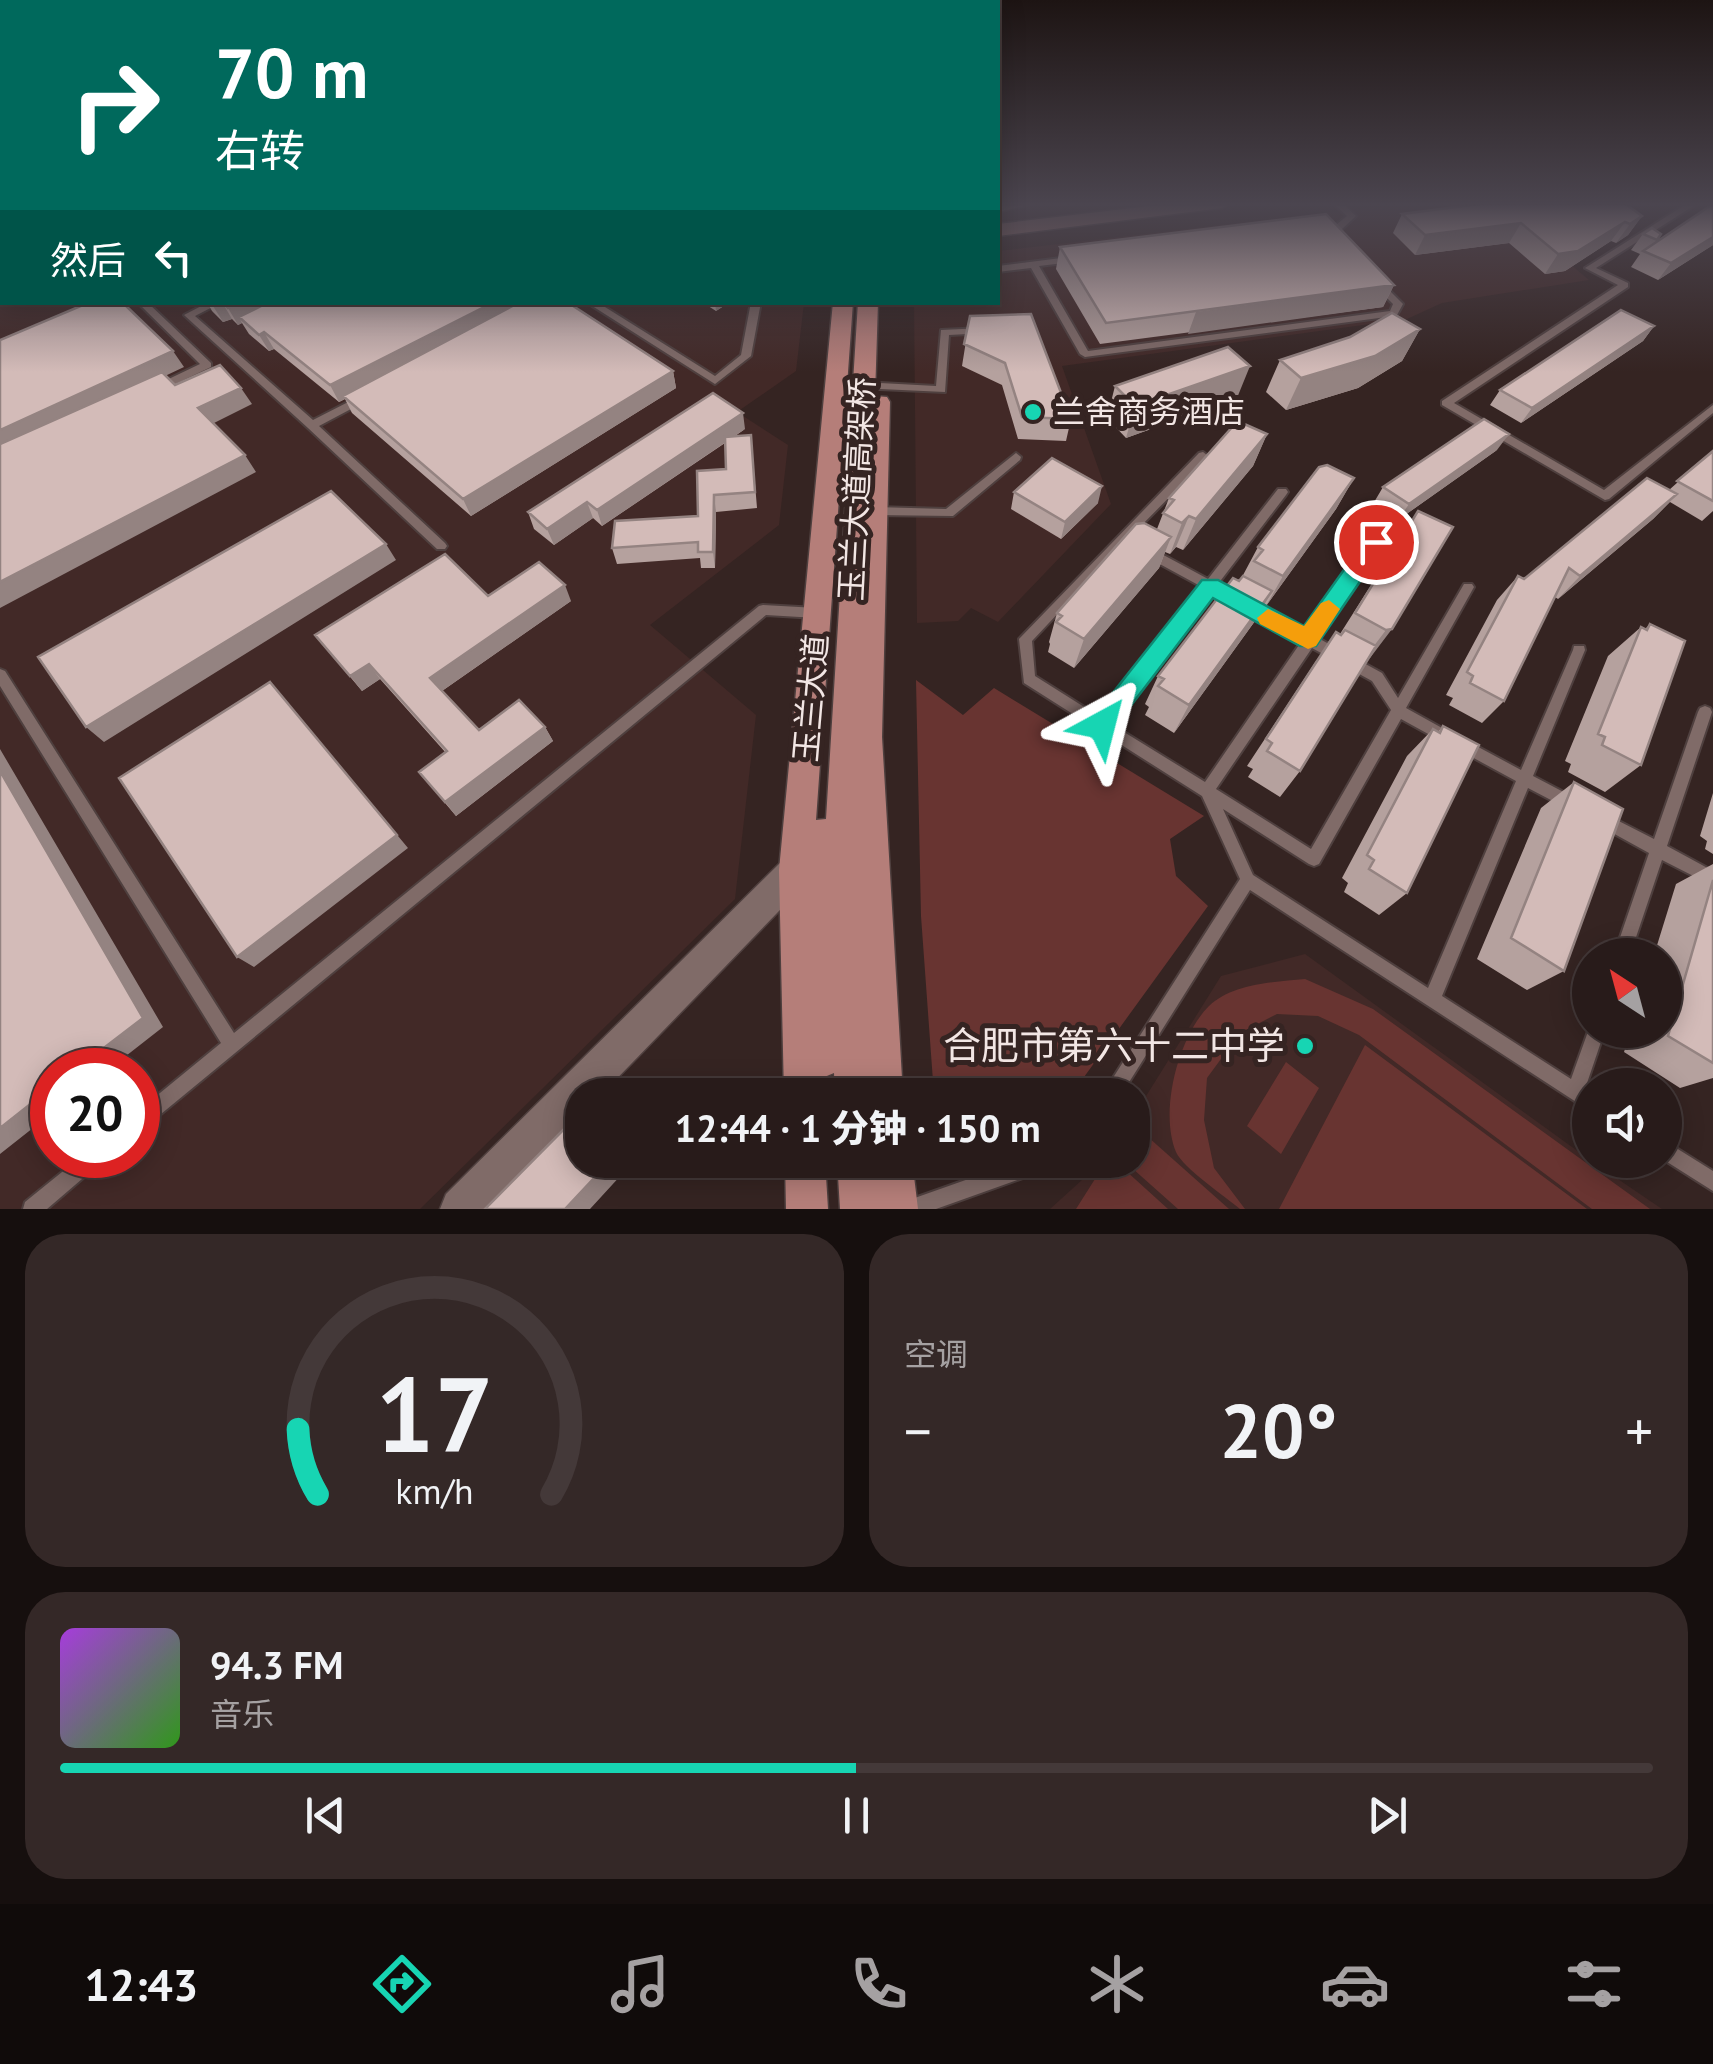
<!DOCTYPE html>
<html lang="zh">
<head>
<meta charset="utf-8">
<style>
	:root { --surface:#281b1a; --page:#342827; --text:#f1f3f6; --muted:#a5a1a2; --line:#443939; --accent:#17d5b3 }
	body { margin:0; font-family:"PT Sans","Noto Sans SC",sans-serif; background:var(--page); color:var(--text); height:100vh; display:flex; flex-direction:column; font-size:38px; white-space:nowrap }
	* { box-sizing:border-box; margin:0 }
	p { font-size:32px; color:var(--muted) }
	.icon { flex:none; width:55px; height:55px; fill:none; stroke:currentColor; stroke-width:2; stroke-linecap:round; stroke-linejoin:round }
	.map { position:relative; height:1209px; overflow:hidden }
	.details { display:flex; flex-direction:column; gap:25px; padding:25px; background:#160f0e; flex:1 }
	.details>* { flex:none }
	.hud { position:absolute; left:0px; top:0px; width:1000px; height:305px; box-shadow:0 5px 25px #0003,0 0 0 2px var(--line); background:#00695c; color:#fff; overflow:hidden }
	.needle { width:65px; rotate:324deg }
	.controls { position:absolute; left:1572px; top:938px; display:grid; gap:20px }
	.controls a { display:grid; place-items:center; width:110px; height:110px; border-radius:50%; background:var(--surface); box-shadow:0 5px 25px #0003,0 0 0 2px var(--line); font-size:50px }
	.speed { position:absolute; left:30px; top:1048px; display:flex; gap:20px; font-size:50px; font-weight:700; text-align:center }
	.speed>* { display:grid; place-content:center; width:130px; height:130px; border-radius:50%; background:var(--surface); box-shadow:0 5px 25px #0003,0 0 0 2px var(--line); line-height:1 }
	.speed .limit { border:15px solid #d22; background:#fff; color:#111 }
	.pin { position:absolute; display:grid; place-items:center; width:85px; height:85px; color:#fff; margin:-42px; border:5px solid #fff; border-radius:50%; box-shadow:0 2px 10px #0007 }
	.me { position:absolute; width:110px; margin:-55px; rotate:38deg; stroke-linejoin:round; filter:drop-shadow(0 0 8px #0008) }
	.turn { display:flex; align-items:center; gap:35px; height:210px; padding:0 50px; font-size:45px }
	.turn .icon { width:130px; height:130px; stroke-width:2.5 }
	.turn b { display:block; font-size:70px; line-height:85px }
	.then { display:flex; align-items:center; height:95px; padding:0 50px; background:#0003; gap:20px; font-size:38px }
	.big { font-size:75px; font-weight:800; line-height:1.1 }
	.details .tile { flex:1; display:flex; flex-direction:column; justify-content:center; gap:15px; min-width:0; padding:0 35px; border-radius:40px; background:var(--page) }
	.details .dial { align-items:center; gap:0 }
	.dial svg { height:260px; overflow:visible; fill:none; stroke:var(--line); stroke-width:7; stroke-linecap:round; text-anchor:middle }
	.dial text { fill:var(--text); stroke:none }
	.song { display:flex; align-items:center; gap:30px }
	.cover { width:120px; height:120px; border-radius:15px; background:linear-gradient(135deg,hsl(280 70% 55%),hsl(110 70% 35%)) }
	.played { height:10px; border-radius:5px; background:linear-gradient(90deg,var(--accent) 50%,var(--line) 50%) }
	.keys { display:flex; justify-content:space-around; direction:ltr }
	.heat { display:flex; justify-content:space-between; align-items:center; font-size:55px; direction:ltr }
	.details .tiles { flex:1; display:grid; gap:25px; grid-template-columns:1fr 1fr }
	.tile:last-child { grid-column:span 2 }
	.trip { position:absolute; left:565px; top:1078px; width:585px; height:100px; border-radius:40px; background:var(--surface); box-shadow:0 5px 25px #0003,0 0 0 2px var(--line); font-weight:800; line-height:100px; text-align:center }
	.menu { display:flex; height:160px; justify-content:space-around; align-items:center; background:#100b0a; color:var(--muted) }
	.menu .icon { width:70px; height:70px }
	.menu .current { color:var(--accent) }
	.menu b { font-size:45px; color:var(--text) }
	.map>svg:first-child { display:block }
	.built { fill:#422927; fill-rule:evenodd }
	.green { fill:#683431 }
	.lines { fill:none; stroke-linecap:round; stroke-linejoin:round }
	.service-casing { stroke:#4f403f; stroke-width:4 }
	.tertiary-casing { stroke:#4f403f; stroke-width:3 }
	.secondary-casing { stroke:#4f403f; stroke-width:3 }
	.primary-casing { stroke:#4f403f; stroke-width:3 }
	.service { fill:#806b68; fill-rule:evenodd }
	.tertiary { fill:#806b68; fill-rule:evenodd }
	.secondary { fill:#9b7570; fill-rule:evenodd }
	.primary { fill:#b57e79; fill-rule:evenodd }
	.wall { fill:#b5a19e }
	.shaded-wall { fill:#948381 }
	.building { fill:#d3bbb8; stroke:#948381; stroke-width:2.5 }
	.route { fill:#17d5b3; stroke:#0f8a74; stroke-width:2.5 }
	.slow { fill:#f59e0b }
	.poi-dot { fill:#17d5b3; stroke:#352422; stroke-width:4 }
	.labels { text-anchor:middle; stroke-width:10; stroke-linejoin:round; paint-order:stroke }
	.poi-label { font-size:32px; fill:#f2e6e4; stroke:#352422; text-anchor:start }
	.street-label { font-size:32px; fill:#f2e6e4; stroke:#352422 }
	.near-poi-label { font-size:38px; fill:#f2e6e4; stroke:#352422; text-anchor:end }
</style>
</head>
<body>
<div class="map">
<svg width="1713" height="1209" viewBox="0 0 1713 1209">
	<rect width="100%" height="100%" fill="#352422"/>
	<path class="built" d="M0,203L2,302L804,303L796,371L737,412L788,445L779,525L650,625L756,715L735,899L420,1209H0ZM52,1070H138V1155H52Z
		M1408,203H1498L1589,280L1442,303L1407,319L1062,366L1111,504L998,622L971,608L958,621L917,623L914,303L998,302V251Z
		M1305,954L1590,1160L1662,1209H1050L1104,1160H1132L1133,1117L1221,976Z"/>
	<path class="green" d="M916,680L963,715L994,688L1204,816L1170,839L1176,876L1208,906L1071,1095H934L921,916Z
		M1305,979L1373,1009L1650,1209H1592L1359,1035L1318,1016L1277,1014L1240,1033L1207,1078L1204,1120L1214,1168L1245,1209H1240C1226,1197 1183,1168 1176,1152C1159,1112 1178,1037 1209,1006C1233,983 1274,982 1305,979Z
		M1365,1045L1587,1209H1279Z
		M1286,1062L1319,1088L1281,1154L1247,1126Z
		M1139,1129L1229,1209H1178L1123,1160H1132L1133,1139Z
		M1107,1160H1114L1168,1209H1076Z"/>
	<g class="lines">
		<g class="service-casing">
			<path id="service" d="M1333,203H1342L1356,216L1342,229L1320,231V227L1336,225L1347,216Z
				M1688,203H1698L1596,268L1628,283V287L1454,403L1604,490L1713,405V413L1609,499L1605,500L1442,405V401L1618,285L1585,268Z
				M1069,257L1072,258V262L1039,266L1088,351L1390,311L1393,304L1374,285L1379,282L1382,283L1403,304L1397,315L1394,316L1085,357L1080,354L1031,268L998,272V266Z
				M137,302H147L211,363V367L160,391H152V387L200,364Z
				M209,302H222L195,316L313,420L358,397H366V401L319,426L445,543L447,546L445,549H437L308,428L184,315Z
				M586,302H597L715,376L741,355L751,302H761L751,356L715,384Z
				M983,328L988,331L986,333L949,335L945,392L880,389L875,386L880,383L936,386L941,330Z
				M1203,452L1208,456L1207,459L1130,537L1208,579L1278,489H1286L1288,492L1286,495L1218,584L1307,633L1372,539H1380L1382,542L1318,638L1382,673L1398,698L1464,584H1472L1474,587L1406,708L1451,733L1453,737L1451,741L1446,743L1441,741L1401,719L1319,864L1314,866L1309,864L1223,809L1253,875L1428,988L1516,781L1459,750L1457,746L1459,742L1464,740L1469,742L1521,770L1573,650L1574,646H1584L1585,650L1533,776L1575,798L1577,803L1575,808L1570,810L1528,788L1442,996L1571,1079L1590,1026V1030H1605L1585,1089L1590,1092V1111L1250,890L1121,1095H1102L1240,879L1202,796L1024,683L1019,639L1199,453ZM1123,544L1202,587L1100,717L1035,676L1032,641ZM1211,592L1301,642L1205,782L1111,724ZM1312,648L1372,681L1391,710L1311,849L1216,789Z
				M1016,453L1021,457L1020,460L953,516L875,515L869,511L875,507L946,509Z
				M763,605L817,608L821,609L823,613L821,617L817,618L766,615L144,1128L138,1131V1111L221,1043L0,686V669L5,671L234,1033L759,606Z
				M1705,706L1710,708L1712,712L1667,846L1713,871V886L1662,860L1630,955H1614L1649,853L1600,826L1598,821L1600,816L1605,814L1654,839L1698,712L1700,708Z
				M1665,1141L1713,1171V1191L1664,1160Z
				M83,1155H106L103,1161L47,1209H23L25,1202Z
				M1022,1160H1057L1054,1166L1048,1169L936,1209H900L902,1202L909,1200Z"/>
		</g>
		<g class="tertiary-casing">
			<path id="tertiary" d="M796,854L808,859L813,870L808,881L601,1095H582V1114L490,1209H440L446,1194L784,859Z"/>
		</g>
		<g class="secondary-casing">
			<path id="secondary" d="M998,203H1037L998,212Z
				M1175,203H1231L1222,208L998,236V224Z"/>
		</g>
		<g class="primary-casing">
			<path id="primary" d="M833,302H853L816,820L826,819L858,302H878L875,396L887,397L890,402L882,737L903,1095H835L834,1073L822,1078V1095H784L779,870Z
				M785,1160H825L828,1209H786Z
				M837,1160H912L918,1209H840Z"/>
		</g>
		<use href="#service" class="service"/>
		<use href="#tertiary" class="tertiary"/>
		<use href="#secondary" class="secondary"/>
		<use href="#primary" class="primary"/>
	</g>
	<path class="wall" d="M1402,214L1642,216L1628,235L1616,243L1611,241L1565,271L1545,274L1509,243L1415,255L1393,233Z
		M1643,234H1661L1656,242L1713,245L1658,280L1631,267L1640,254L1631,250Z
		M1060,247L1394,285L1383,307L1100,344L1056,269Z
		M207,302H567L673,371L676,388L471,516L352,413L345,399L339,402L274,349L269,351L249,334L242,323L238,325L232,319L223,322L212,311Z
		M702,302H730L716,311Z
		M970,316L1071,419L1066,441L1018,439L1002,385L962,366Z
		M1654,326L1643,341L1521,423L1490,405L1500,390Z
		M1420,329L1402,361L1358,388L1286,410L1266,392L1280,360Z
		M1115,386L1237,398L1126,438L1107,418Z
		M745,429L735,436L751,435L757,508L716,512L715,568H701L700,558L617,564L612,548L698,516L726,469L725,443L602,526L593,518L554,545L534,529L528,512Z
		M1267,434L1253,466L1183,550L1176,547L1170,554L1165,552L1159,568L1074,668L1048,652L1050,644L1049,642L1057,613L1157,529L1169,498Z
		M1497,450L1398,520L1373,504L1383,487Z
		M1713,451V511L1702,521L1670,502L1653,519L1558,599L1555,597L1504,701L1482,723L1449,705L1453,698L1446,695L1497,600L1518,576L1524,579L1669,490Z
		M1354,478L1336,509L1266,606L1264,605L1255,621L1174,733L1145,715L1149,707L1145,704L1158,676L1242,577L1258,547Z
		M1014,492L1098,503L1061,539L1011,509Z
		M1418,511L1453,527L1369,658L1300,771L1280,797L1248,777L1253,769L1247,766L1316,661L1340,634Z
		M488,596L571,601L442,691L479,730L545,727L553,741L456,816L419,772L446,753L380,679L362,691L315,635Z
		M1650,624L1641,765L1605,792L1568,772L1571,764L1565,761L1608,656L1641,627L1645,629Z
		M1443,726L1407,893L1379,915L1344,892L1348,883L1342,878L1407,756L1433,729L1438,732Z
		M1574,782L1564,971L1527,990L1477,959L1541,808Z
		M1713,793V854L1705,849L1707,841L1700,836Z
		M1713,864V1078L1680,1088L1624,1052L1631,1030H1665V955H1654L1676,884Z"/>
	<path class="shaded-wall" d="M1642,216L1628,235L1616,243L1630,224Z
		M1625,222L1611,241L1565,271L1545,274L1558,254Z
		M1521,223L1509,243L1415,255L1425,235Z
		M1713,237V245L1658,280L1671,263Z
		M1394,285L1383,307L1188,334L1196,312Z
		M222,302L232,319L223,322L213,306Z
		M239,302H282L239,317L242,323L238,325L228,308Z
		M494,302H532L343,396L345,399L339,402L330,385Z
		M715,302H730L716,311Z
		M1654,326L1643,341L1521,423L1532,408Z
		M1420,329L1402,361L1358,388L1286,410L1301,378Z
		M264,332L274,349L269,351L259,335Z
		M173,351L184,367L0,454V430Z
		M1250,366L1237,398L1126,438L1135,406Z
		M673,371L676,388L471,516L463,499Z
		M241,388L252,404L210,425L198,408Z
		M743,413L745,429L602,526L597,510Z
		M1267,434L1253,466L1183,550L1196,519Z
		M1509,434L1497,450L1398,520L1409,504Z
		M245,455L256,472L0,608V582Z
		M1354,478L1336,509L1266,606L1283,576Z
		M1102,486L1098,503L1061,539L1065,522Z
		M1677,494L1653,519L1558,599L1580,576Z
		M714,495L716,512L715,568L713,552Z
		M587,502L593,518L554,545L547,529Z
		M1189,516L1176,547L1170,554L1182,523Z
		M1171,537L1159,568L1074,668L1084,639Z
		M386,544L396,560L104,742L86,727Z
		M565,585L571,601L439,693L430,678Z
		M1272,591L1255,621L1174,733L1189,705Z
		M1392,629L1370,658L1364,659L1386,630Z
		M369,664L380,679L362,691L350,676Z
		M270,682L408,848L254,967L237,957Z
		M545,727L553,741L456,816L445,802Z
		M0,749L163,1027L108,1070H75L0,771Z
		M52,1087V1113L0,1154V1128Z
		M607,1160H613L623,1173L590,1209H565Z"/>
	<path class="building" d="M1488,203H1624L1642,216L1630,224L1625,222L1578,251L1558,254L1521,223L1425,235L1402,214Z
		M1713,204V237L1671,263L1643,251Z
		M1326,214L1394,285L1106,323L1060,247Z
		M1652,228L1661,234L1657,240L1643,234Z
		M90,302H122L173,351L0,430V340Z
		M222,302H239L228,308Z
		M269,302H494L330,385L264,332L259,335L239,317Z
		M520,302H567L673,371L463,499L343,396Z
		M1621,310L1654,326L1532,408L1500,390Z
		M1392,313L1420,329L1375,356L1301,378L1280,360L1350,337Z
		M1031,314L1071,419L1022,417L1005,363L964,344L970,316Z
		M1228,347L1250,366L1135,406L1115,386Z
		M220,365L241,388L198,408L245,455L0,582V444L162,372L175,385Z
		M713,393L743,413L597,510L587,502L547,529L528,512Z
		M1484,419L1509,434L1409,504L1383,487Z
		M1242,423L1267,434L1196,519L1189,516L1182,523L1163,513L1174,500L1169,498L1234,425Z
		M751,435L755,492L714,495L713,552H698V542L612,548L615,521L698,516L697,471L726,469L725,437Z
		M1713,451V501L1677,481Z
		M1052,458L1102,486L1065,522L1014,492Z
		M1327,465L1354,478L1283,576L1254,561L1263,550L1258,547L1319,467Z
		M1647,478L1677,494L1580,576L1569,568L1504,701L1470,683L1473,676L1467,672L1518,576L1524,579Z
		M331,491L386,544L86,727L38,657Z
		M1418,511L1453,527L1392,629L1386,630L1355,613Z
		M1144,523L1171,537L1084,639L1056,622L1062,616L1057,613L1136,524Z
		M445,554L488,596L539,562L565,585L430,678L479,730L519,700L545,727L445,802L419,772L447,751L369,664L350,676L315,635Z
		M1243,576L1272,591L1189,705L1158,686L1164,679L1158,676L1233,578L1239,581Z
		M1650,624L1685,641L1641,765L1602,745L1605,737L1598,734L1641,627L1647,630Z
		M1345,630L1376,646L1300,771L1267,751L1272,743L1266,739L1336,632L1341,635Z
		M270,682L397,835L237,957L119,778Z
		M1443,726L1479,745L1407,893L1369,869L1374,860L1367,855L1433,729L1440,733Z
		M0,771L143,1018L75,1070H52V1087L0,1128Z
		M1574,782L1623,809L1564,971L1511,938Z
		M1713,880V1063L1668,1036Z
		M574,1119L582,1130V1160H607L609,1162L565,1209H485Z"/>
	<linearGradient id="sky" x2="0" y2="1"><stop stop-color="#1d1413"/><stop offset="0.55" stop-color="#4b454f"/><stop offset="1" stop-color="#4b454f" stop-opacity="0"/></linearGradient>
	<rect width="1713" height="372" fill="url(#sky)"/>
	<path class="route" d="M1376,534L1387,542L1316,646H1300L1213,598L1110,733H1093L1089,725L1093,718L1202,580H1218L1304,626L1368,536Z"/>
	<path class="slow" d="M1329,600L1340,609L1316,646L1308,649L1260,624L1257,618L1268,609L1304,626L1321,603Z"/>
	<g class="poi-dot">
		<circle cx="1033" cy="412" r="10"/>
		<circle cx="1305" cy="1046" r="10"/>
	</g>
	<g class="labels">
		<g class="poi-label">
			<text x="1053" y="423">兰舍商务酒店</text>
		</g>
		<g class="street-label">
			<text transform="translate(857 489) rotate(-87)" y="11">玉兰大道高架桥</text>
			<text transform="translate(811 698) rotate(-85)" y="11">玉兰大道</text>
		</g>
		<g class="near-poi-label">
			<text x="1285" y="1059">合肥市第六十二中学</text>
		</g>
	</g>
</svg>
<div class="controls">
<a><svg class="needle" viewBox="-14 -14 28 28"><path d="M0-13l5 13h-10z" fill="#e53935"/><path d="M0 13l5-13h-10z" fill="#a5a1a2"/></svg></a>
<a><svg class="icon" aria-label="sound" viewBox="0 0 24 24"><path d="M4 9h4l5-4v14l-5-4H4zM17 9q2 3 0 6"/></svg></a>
</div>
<div class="speed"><div class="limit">20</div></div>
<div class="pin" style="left:1376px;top:542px;background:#d93025"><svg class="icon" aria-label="arrive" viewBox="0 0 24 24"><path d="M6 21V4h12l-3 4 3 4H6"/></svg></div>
<svg class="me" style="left:1102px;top:725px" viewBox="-20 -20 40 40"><path d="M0-17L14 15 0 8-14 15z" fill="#17d5b3" stroke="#fff" stroke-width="4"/></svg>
<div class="trip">12:44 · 1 分钟 · 150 m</div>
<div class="hud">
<div class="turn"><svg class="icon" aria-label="right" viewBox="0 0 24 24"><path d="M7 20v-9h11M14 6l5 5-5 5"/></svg><div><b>70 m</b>右转</div></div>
<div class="then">然后<svg class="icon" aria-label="left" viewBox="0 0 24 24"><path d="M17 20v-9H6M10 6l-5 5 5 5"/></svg></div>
</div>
</div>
<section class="details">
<div class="tiles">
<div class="tile dial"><svg viewBox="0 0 100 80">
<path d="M14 69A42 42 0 1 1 86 69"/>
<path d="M14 69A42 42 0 0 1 8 49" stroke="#17d5b3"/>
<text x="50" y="56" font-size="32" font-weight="700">17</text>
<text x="50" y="72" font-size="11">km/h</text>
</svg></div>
<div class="tile"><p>空调</p>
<div class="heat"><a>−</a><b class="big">20°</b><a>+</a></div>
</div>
<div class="tile">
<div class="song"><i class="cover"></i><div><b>94.3 FM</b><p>音乐</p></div></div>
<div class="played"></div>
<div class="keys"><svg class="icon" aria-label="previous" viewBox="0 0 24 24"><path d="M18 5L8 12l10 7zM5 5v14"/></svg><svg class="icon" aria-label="pause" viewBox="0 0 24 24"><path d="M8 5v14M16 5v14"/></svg><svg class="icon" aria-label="next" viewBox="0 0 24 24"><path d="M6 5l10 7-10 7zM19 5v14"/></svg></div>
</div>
</div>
</section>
<nav class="menu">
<b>12:43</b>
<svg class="icon current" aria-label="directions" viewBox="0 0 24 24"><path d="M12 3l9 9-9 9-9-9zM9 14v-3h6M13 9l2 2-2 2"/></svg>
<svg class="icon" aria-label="music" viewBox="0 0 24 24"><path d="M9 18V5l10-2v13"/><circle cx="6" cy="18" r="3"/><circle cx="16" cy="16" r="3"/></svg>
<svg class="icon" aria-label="phone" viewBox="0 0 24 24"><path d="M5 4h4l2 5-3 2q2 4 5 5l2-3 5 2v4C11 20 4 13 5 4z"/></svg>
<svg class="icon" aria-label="climate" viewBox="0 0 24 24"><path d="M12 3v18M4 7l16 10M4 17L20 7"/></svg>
<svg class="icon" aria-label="car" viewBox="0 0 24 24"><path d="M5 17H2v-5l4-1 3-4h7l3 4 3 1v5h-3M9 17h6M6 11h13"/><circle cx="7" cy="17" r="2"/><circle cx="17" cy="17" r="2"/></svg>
<svg class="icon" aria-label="filters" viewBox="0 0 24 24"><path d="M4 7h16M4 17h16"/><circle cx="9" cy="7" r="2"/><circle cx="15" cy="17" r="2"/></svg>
</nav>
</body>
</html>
